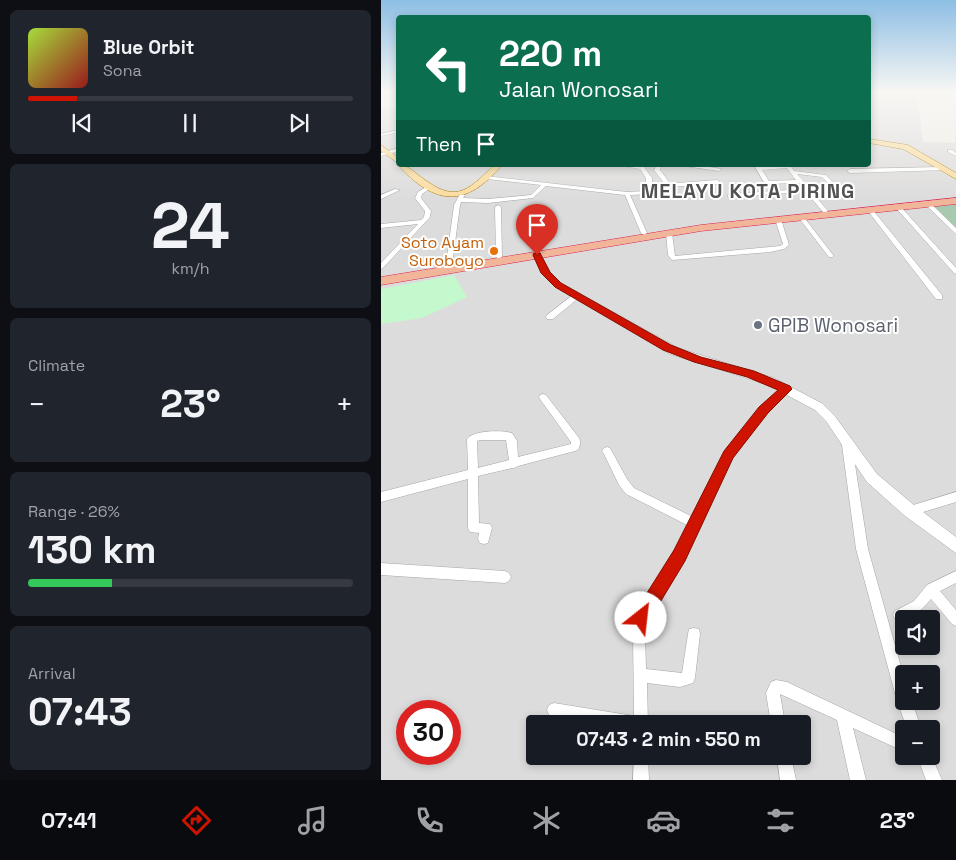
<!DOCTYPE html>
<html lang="en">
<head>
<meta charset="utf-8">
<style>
	:root { --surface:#171b24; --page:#20242c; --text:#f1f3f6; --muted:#9ea1a6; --line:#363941; --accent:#ce1401 }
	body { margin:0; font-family:"Space Grotesk",sans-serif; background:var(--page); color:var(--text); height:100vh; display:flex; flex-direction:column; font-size:19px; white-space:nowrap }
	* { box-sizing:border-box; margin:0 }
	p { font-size:16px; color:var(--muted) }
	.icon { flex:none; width:28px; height:28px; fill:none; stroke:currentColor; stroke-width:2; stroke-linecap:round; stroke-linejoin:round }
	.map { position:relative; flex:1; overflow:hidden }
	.drawer { display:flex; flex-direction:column; gap:10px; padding:10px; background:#0d0f14; width:381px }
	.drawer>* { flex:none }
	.banner { position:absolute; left:15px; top:15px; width:475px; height:152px; border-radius:5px; box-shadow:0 2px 8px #0003; background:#0b6e4f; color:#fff; overflow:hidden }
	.controls { position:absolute; left:514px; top:610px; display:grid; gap:10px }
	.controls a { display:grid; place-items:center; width:45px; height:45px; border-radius:5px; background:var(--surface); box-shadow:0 2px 8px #0003; font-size:25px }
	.speed { position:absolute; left:15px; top:700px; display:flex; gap:10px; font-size:25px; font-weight:700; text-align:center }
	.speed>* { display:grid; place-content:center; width:65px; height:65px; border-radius:50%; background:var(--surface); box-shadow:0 2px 8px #0003; line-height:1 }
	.speed .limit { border:8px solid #d22; background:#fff; color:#111 }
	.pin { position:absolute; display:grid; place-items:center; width:42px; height:42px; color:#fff; margin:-51px -21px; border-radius:50% 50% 50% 0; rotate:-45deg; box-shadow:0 0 5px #0007 }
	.pin .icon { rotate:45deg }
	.me { position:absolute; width:55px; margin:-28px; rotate:29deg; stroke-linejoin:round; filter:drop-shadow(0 0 4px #0008) }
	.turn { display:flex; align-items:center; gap:18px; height:105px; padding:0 20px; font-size:22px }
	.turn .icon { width:65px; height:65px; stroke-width:2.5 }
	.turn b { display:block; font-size:35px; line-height:42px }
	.then { display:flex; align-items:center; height:48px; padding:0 20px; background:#0003; gap:10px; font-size:19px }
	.big { font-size:38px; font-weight:800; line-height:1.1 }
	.drawer .tile { flex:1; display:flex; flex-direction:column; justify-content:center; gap:8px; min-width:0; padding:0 18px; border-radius:8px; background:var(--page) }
	.drawer .dial { align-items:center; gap:0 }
	.dial b { font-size:65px; line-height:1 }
	.song { display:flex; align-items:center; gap:15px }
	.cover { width:60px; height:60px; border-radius:8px; background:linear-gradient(135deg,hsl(80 70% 55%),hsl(0 70% 35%)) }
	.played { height:5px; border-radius:2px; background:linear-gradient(90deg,var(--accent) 15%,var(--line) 15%) }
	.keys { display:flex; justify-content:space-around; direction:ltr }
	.heat { display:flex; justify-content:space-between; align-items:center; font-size:28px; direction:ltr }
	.charge { height:8px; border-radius:4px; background:linear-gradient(90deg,#34c759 26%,var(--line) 0) }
	.trip { position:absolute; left:145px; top:715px; width:285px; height:50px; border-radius:5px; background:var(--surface); box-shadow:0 2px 8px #0003; font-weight:800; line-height:50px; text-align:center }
	.tab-bar { display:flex; height:80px; justify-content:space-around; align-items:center; background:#090b0e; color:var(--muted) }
	.tab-bar .icon { width:35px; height:35px }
	.tab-bar .current { color:var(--accent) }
	.tab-bar b { font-size:22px; color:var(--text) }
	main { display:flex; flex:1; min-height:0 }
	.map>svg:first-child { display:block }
	.residential { fill:#dddcdc; fill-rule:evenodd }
	.cemetery { fill:#a7c9af }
	.park { fill:#c3f9cd }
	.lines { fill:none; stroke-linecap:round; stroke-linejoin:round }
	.minor-casing { stroke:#a6a6a6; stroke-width:1 }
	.tertiary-casing { stroke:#a6a6a6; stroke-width:1 }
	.primary-casing { stroke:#9a7501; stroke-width:1 }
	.trunk-casing { stroke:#da2653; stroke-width:1 }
	.minor { fill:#fff; fill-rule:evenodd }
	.tertiary { fill:#fff; fill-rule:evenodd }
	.primary { fill:#fbdc9f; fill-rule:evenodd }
	.trunk { fill:#f1b59a; fill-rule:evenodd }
	.route { fill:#ce1401; stroke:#860d01 }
	.food-dot { fill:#e8710a; stroke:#fff; stroke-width:2 }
	.worship-dot { fill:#6b7280; stroke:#fff; stroke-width:2 }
	.labels { text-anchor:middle; stroke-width:4; stroke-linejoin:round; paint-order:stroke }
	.far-food-label { font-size:16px; fill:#c56008; stroke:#fff; text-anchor:end }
	.worship-label { font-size:19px; fill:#5b616d; stroke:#fff; text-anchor:start }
	.far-district-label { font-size:20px; font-weight:bold; letter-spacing:1px; fill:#525252; stroke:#fff }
</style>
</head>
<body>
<main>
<section class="drawer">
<div class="tile">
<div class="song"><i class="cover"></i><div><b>Blue Orbit</b><p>Sona</p></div></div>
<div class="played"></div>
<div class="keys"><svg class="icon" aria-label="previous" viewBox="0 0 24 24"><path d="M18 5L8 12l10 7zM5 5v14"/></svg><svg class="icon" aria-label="pause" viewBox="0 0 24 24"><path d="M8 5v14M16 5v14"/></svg><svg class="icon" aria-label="next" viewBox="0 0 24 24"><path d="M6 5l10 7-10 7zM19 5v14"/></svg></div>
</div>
<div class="tile dial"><b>24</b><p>km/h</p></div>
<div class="tile"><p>Climate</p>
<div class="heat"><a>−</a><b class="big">23°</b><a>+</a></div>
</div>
<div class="tile"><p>Range · 26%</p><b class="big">130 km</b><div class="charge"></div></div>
<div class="tile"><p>Arrival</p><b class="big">07:43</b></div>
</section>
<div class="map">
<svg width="575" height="780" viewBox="0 0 575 780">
	<rect width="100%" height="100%" fill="#f0ede6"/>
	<path class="residential" d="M488,91H527L536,97L542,142L574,143L575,119V780H0V109L17,108L18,165H488ZM522,619H550V646H522ZM522,674H550V701H522ZM26,711H69V754H26ZM154,724H421V756H154ZM522,729H550V756H522Z"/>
	<path class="cemetery" d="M575,203V228L552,205Z"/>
	<path class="park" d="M73,275L86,297L41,318L0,324V289Z"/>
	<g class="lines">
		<g class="minor-casing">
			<path id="minor" d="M18,130V132L0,136V134Z
				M18,148V151L0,156V153Z
				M567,150H571L575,153V156L567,152Z
				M236,165L263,167L271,178V185L336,180L339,182L336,184L271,188L270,194L249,195L266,233L263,235L260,233L244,195L165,186L152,198L107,203L80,202L79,205L71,265L68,267L65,265L73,205L79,194L84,195L82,198L107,199L150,195L160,185L106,179L104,178V176L246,192L265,191V178L259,169Z
				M276,165H280L279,170L288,182L287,183H283L273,170Z
				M301,165H316L341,169L338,171L303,166Z
				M373,165H377L379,167L409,165L413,171L445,175L455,186L462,185L465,187L462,189L430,191L447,211L444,213L442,212L425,192L347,197V195L349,194L423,189L418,183L384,184ZM406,168L415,180L388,181L381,170ZM416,174L441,177L450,186L428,188Z
				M563,167L565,168V170L469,173L466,171L469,169Z
				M45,187L50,188L41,194L40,198L50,211L49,217L2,268L0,269V263L37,224L0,228V224L40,220L43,217L44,211L34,198L37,192Z
				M14,189L19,190L0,199V195Z
				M545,203H549L575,228V234L545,205Z
				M117,205L120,207L121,257L118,259L115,257L114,207Z
				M515,206H519L575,268V274L573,273L515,208Z
				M487,209H491L561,295V299H555L487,211Z
				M418,216H422L452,255V257H448L418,218Z
				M397,217L400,219L408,245L403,249L389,252L292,260L290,259L287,255L285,233L288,231L291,233L294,256L399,246L402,244L394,219Z
				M193,294H196L200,296L172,319H166L165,317L166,315Z
				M405,386L408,387L409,389L408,391L386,413L352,458L303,560L269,612L264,634L265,669L301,673L307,634L308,629L313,628L318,629L319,634L314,678L312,683L299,687L266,683L267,724H214L173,717L168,715L166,710L168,705L173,703L253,716L252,634L257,610L295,552L308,526L245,494L238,485L223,454L221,451L223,448L226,447L229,448L246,479L253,488L312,517L345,452L380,407L402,387Z
				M162,394L165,395L198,438C200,442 199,446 197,450L194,451L137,466L133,468H131L97,476L98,523L109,524L111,528L107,543L103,544L99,543L97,539L98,533L89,532L87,528V479L0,502V492L87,470L86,439C93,430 120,430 131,433L136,441L137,457L190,444V442L159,399L158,397L159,395ZM98,440H125L128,460L97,468L96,441Z
				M466,441L469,442L471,445L487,549L522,674V701H531L540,729H526L515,697L475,549L461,445L463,442Z
				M575,492V502L529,516L525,515L524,511L525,507L529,506Z
				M0,563L124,571L128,573L130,577L128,581L124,583L0,575Z
				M575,571V583L559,591L575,610V626L571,624L550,599L541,609L518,621L514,619L512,615L514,611L533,601L546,585Z
				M395,680L406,682L522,737V751L472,728L485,780H469L456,720L399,694L404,724H390L385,693L390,682Z
				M550,755L561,780H545L536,756H550Z
				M253,756H267L268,780H252Z
				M396,756H410L415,780H399Z"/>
		</g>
		<g class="tertiary-casing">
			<path id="tertiary" d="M156,252L160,255L169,272L180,283L297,348L393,378L442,404L453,415L496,474L534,506L575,537V553L524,516L486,482L445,421L434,410L385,384L289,354L174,287L161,273L152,255Z"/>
		</g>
		<g class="primary-casing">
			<path id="primary" d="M6,91H15L0,98V94Z
				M488,139L527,145L575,173V179L522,149L488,143Z
				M0,145L18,158V164L0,151Z
				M17,165C26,165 31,170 40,177C74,203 85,193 113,165H121C85,208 54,206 17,165Z"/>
		</g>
		<g class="trunk-casing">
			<path id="trunk" d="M575,198V204L320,231L0,285V277L320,225Z"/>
		</g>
		<use href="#minor" class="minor"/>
		<use href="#tertiary" class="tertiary"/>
		<use href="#primary" class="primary"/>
		<use href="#trunk" class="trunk"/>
	</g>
	<linearGradient id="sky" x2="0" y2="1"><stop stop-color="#8dbee4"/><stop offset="0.46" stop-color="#f8f7f4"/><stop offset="1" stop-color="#f8f7f4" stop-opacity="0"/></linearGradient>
	<rect width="575" height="200" fill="url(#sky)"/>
	<path class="route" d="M153,253H159L169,272L180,283L290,345L320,357L373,371L409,386L411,389L387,413L352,458L304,561L266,624L260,626L254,624L252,618L254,612L293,550L343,451L378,407L397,390L366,377L313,362L282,350L174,287L160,273L152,255Z"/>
	<circle class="food-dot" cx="113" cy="251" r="5"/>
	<circle class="worship-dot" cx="377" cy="325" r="5"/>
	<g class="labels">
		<g class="far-food-label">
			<text x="103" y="248">Soto Ayam<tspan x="103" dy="18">Suroboyo</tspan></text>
		</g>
		<g class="worship-label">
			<text x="387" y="332">GPIB Wonosari</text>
		</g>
		<g class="far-district-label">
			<text x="367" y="198">MELAYU KOTA PIRING</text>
		</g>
	</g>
</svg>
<div class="controls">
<a><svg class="icon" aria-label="sound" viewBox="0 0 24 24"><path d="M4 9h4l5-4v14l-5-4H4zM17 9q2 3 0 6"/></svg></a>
<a>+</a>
<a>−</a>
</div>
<div class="speed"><div class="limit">30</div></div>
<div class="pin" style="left:156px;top:255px;background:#d93025"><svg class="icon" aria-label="arrive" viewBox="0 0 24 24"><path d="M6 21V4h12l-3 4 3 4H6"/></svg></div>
<svg class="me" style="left:260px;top:618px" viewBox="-20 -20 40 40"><circle r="19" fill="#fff"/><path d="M0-13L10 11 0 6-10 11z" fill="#ce1401"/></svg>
<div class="trip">07:43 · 2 min · 550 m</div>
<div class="banner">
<div class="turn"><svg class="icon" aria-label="left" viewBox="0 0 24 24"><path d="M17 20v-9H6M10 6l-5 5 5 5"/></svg><div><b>220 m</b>Jalan Wonosari</div></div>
<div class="then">Then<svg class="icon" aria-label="arrive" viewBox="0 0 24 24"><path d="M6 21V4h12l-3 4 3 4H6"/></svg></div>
</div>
</div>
</main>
<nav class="tab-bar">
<b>07:41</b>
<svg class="icon current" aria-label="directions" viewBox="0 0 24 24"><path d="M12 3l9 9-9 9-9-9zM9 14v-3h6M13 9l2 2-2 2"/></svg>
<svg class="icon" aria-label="music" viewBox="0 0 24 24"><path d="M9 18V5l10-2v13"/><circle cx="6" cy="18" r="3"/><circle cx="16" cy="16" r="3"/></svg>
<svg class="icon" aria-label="phone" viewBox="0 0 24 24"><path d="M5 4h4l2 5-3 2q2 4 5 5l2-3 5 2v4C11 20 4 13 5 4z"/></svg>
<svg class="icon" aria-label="climate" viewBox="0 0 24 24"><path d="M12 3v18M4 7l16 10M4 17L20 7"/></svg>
<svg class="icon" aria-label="car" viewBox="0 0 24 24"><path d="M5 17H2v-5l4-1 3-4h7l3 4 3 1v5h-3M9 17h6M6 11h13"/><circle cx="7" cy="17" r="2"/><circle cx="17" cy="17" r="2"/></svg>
<svg class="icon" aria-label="filters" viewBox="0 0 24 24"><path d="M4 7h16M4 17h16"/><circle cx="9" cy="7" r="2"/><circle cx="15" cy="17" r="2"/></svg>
<b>23°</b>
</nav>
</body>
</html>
